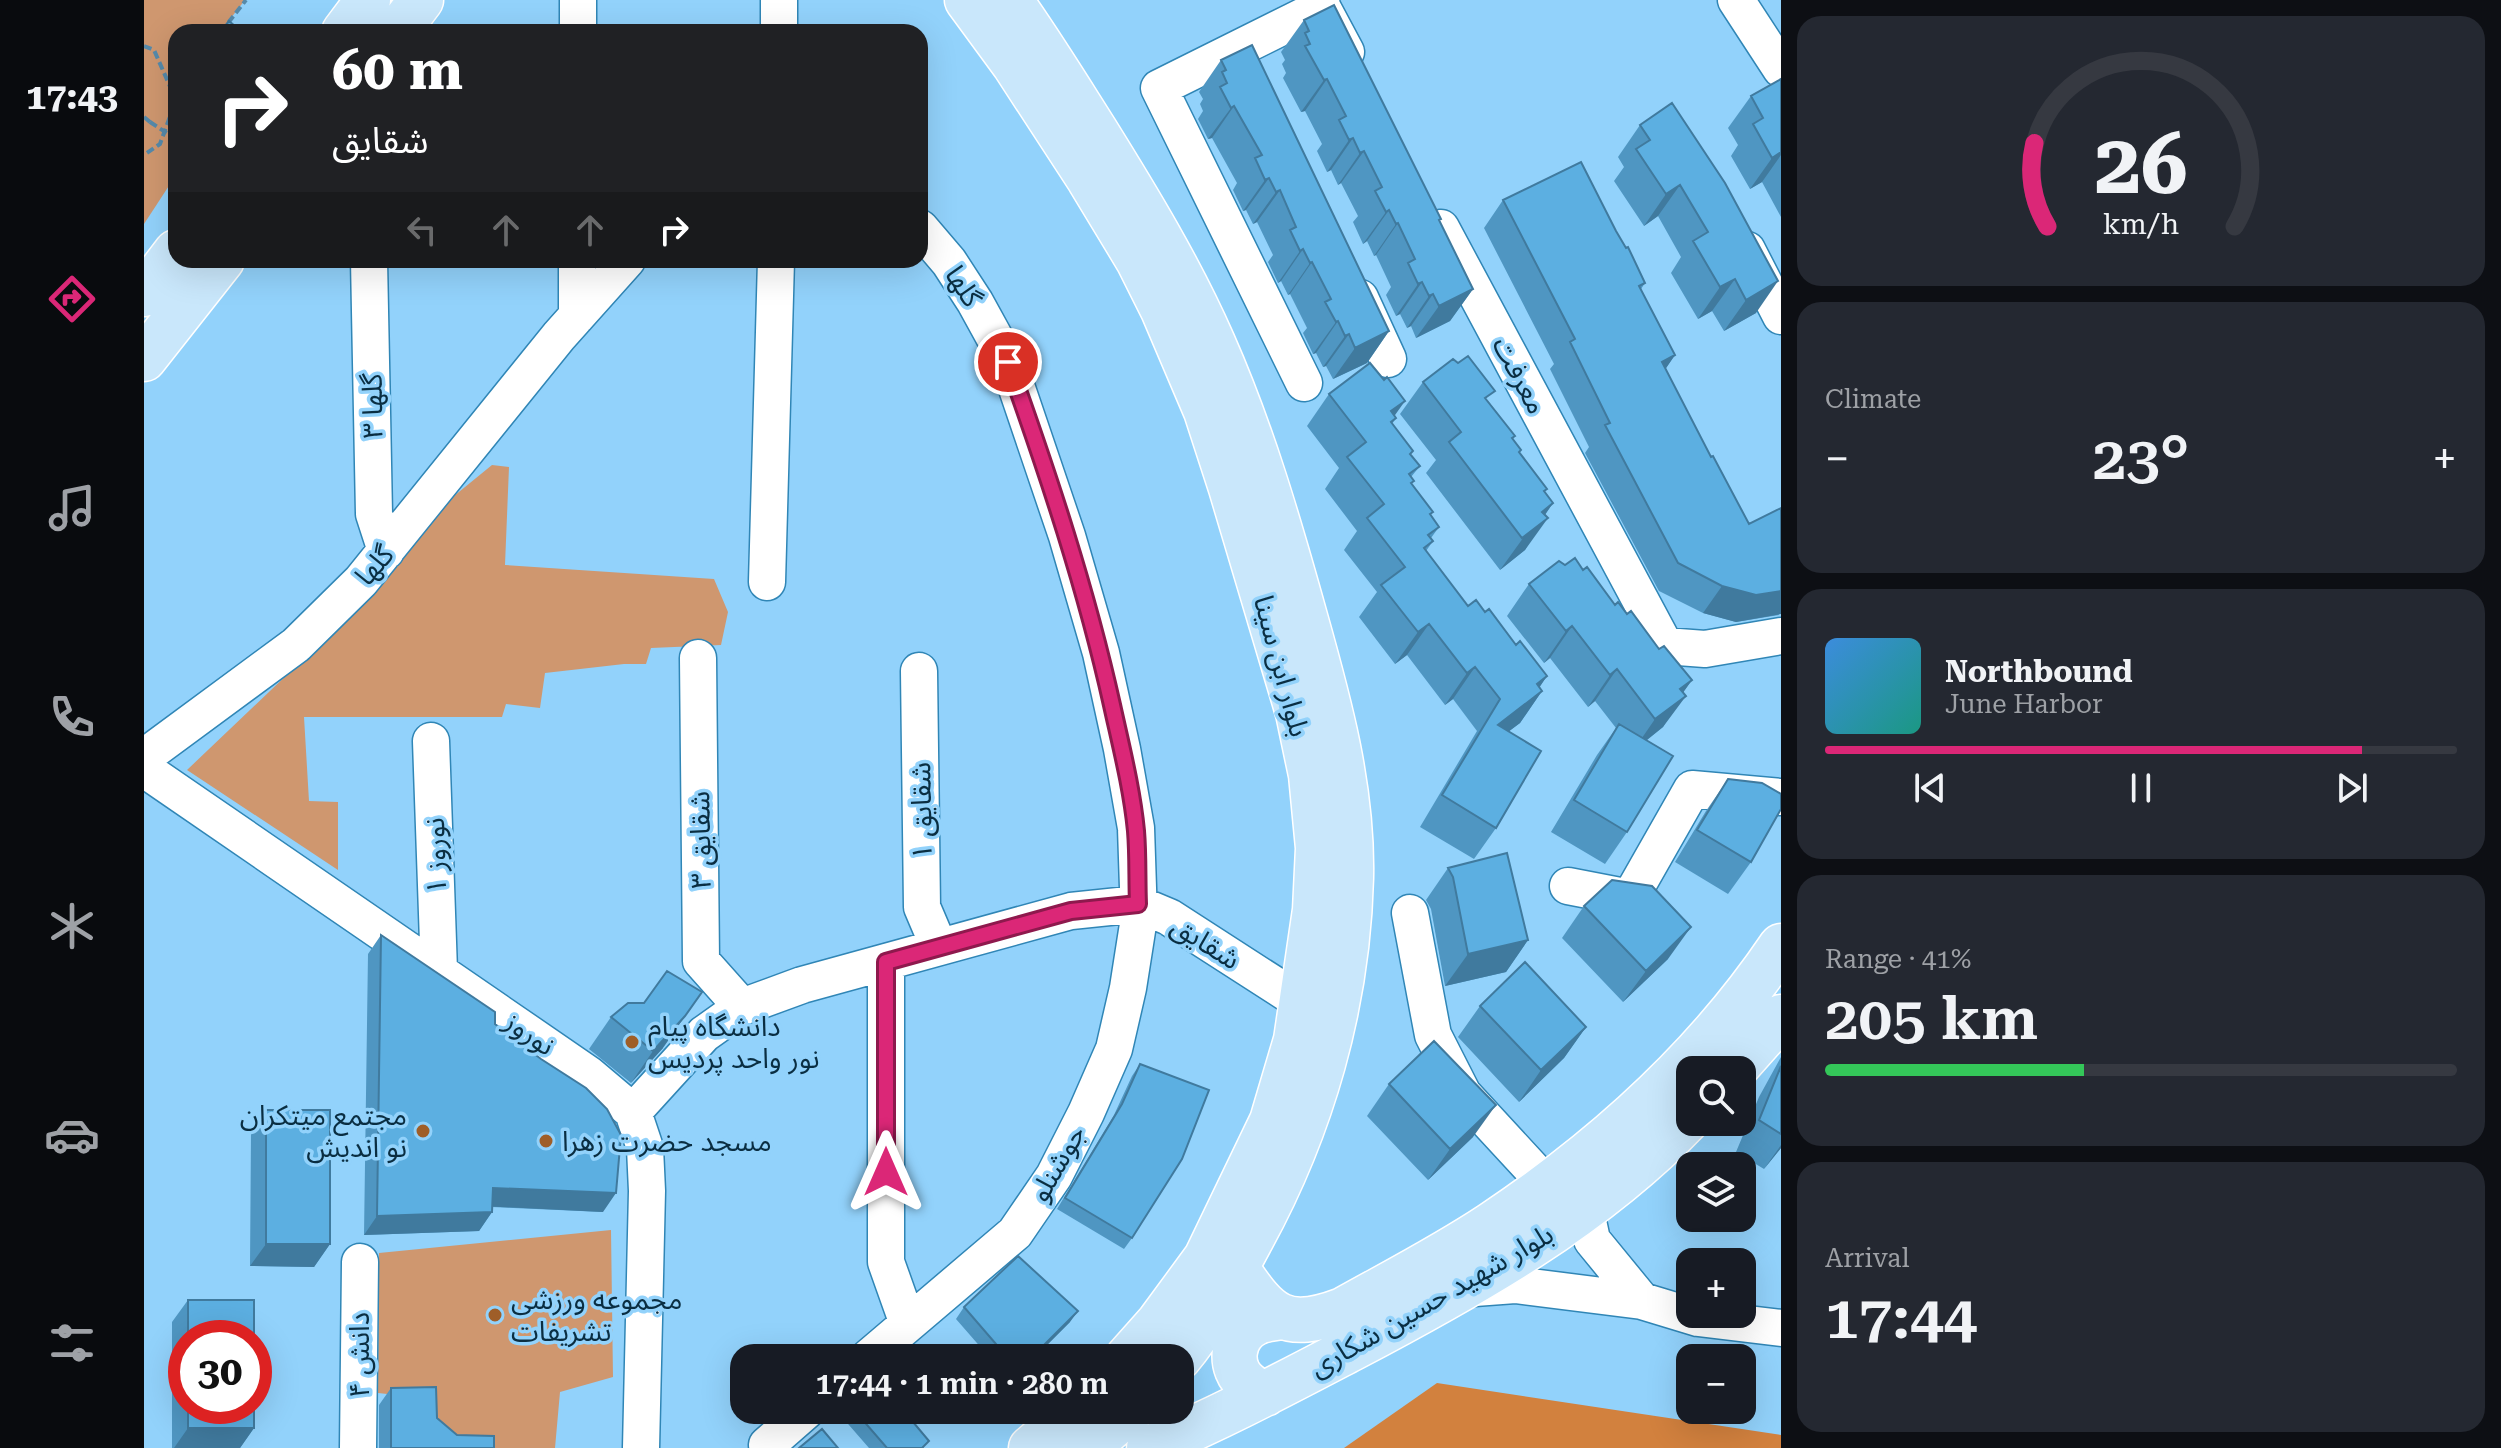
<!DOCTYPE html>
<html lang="en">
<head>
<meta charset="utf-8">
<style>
	:root { --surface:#171b24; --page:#242831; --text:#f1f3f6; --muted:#9ea1a6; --line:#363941; --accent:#db2777 }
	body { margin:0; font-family:"Roboto Serif","Noto Sans Arabic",serif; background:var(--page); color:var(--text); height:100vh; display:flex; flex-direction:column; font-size:30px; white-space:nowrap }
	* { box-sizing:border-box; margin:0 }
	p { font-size:26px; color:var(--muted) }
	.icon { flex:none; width:44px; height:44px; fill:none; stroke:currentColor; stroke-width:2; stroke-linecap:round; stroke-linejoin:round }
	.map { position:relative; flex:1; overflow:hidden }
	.panel { display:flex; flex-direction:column; gap:16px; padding:16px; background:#0d0f14; width:720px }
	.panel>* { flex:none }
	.banner { position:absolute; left:24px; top:24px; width:760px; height:244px; border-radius:24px; box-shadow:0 8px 32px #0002; background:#202124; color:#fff; overflow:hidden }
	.buttons { position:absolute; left:1532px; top:1056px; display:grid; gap:16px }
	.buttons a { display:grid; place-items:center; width:80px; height:80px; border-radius:16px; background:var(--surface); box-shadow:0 8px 32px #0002; font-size:40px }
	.speed { position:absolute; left:24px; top:1320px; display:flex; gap:16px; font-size:40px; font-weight:700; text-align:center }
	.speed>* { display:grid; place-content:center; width:104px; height:104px; border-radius:50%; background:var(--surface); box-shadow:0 8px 32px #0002; line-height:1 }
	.speed .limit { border:12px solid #d22; background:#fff; color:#111 }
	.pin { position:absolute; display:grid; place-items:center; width:68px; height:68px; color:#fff; margin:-34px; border:4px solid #fff; border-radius:50%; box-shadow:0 2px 8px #0007 }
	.me { position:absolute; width:88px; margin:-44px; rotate:0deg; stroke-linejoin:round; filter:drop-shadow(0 0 6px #0008) }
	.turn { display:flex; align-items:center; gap:28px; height:168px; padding:0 32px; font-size:36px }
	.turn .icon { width:104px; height:104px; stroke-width:2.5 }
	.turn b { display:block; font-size:56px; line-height:68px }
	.lanes { display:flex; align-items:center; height:76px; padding:0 32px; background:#0003; justify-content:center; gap:40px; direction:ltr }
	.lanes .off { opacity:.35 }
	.big { font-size:60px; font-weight:600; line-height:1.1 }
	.panel .tile { flex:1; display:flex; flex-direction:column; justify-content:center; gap:12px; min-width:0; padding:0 28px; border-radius:24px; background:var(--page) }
	.panel .dial { align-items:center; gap:0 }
	.dial svg { height:208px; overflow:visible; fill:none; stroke:var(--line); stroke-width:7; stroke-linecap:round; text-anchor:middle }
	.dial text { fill:var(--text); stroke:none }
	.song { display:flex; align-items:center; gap:24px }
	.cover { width:96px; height:96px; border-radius:12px; background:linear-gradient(135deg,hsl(210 70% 55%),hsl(170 70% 35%)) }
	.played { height:8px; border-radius:4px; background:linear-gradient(90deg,var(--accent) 85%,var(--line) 85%) }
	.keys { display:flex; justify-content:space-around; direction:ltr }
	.heat { display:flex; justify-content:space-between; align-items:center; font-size:44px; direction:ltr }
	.charge { height:12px; border-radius:6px; background:linear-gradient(90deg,#34c759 41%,var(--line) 0) }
	.trip { position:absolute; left:586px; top:1344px; width:464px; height:80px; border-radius:24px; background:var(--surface); box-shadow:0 8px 32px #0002; font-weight:600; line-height:80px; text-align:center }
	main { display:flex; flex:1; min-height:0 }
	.dock { display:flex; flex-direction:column; width:144px; justify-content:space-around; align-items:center; background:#090b0e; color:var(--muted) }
	.dock .icon { width:56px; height:56px }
	.dock .current { color:var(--accent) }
	.dock b { font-size:36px; color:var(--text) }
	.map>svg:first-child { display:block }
	.green { fill:#cf976f }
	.forest { fill:#d2813e }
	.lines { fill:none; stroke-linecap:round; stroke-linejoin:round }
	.minor-casing { stroke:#3086b6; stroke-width:39 }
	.major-casing { stroke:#fff; stroke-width:47 }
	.path { stroke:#568aaa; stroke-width:4; stroke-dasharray:8 4; stroke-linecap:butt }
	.minor { stroke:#fff; stroke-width:36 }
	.major { stroke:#c9e7fb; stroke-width:44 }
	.path-bridge { stroke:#568aaa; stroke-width:4; stroke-dasharray:8 4; stroke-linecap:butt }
	.wall { fill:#4f96c2; fill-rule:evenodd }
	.shaded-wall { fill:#407a9e }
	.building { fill:#5cafe1; stroke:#407a9e; stroke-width:2 }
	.route-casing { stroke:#8e194d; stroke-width:20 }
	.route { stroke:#db2777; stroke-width:14 }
	.poi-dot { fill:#9f5e28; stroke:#92d2fb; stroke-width:3 }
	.labels { text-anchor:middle; stroke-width:7; stroke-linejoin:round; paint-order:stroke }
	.street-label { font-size:28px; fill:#0a2e42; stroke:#92d2fb }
	.poi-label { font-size:28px; fill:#0a2e42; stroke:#92d2fb; text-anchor:start }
</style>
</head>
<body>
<main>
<nav class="dock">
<b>17:43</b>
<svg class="icon current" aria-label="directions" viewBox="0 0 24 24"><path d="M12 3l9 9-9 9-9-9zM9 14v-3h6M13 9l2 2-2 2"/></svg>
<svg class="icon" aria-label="music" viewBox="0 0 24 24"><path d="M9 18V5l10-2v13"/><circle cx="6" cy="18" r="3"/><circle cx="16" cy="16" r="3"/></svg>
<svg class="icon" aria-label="phone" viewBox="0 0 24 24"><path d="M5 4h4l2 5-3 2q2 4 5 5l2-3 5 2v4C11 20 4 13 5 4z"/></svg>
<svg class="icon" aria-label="climate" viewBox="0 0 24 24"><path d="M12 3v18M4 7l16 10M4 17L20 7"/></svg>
<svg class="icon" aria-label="car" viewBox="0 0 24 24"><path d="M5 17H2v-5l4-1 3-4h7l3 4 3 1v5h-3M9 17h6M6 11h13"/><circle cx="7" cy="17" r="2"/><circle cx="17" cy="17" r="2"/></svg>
<svg class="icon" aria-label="filters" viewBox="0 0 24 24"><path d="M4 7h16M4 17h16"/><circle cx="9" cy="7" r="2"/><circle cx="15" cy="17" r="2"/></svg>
</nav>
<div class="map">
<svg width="1637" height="1448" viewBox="0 0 1637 1448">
	<rect width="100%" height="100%" fill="#92d2fb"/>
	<path class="green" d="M0,0H101L76,32H32V175L0,224Z
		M348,465L365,467L361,565L570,579L584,612L577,645L507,648L502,664H480L401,673L396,708L362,704L358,717H160L165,801L194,802V870L43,770L234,588L310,496Z
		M467,1230L469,1377L416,1392L411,1448H344L292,1437L289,1399L234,1393L235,1253Z"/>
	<path class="forest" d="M1293,1383L1637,1435V1448H1200Z"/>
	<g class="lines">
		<g class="minor-casing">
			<path id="minor" d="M1177,0L1178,7L1202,52
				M1592,0L1637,69
				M434,32V0
				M635,32V0
				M1297,228L1521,646L1561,649L1637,636
				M1603,250L1637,316
				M225,260L230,514L242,551
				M1216,298L1244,359
				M433,316V260
				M1160,383L1015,88L1178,7
				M623,582L632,260
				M554,658L557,961L598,1007
				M775,671L778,907L795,947
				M287,741L295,971
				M0,757L152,645L217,581L415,336L483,260
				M0,769L444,1074L489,1112L501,1148L503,1191L497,1448
				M1424,886L1486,898L1548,789L1637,797
				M1266,913L1289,1035L1319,1094L1402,1184
				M742,962V1262L764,1324
				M489,1112L560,1034L598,1007L658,985L927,911L994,904L1025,917L1157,1002
				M1441,1207L1448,1240L1498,1301
				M1317,1289L1371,1285L1498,1301L1554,1318L1637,1328
				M724,1358L871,1233L910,1176L942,1113L970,1049L984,988L995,918L992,828L978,749L957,653L923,536L864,362L831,302L805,262L776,228
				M623,1445L663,1410
				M214,1448L216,1262"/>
		</g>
		<g class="major-casing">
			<path id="major" d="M823,0L870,64L945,179L994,260L1019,310L1062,411L1087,488L1154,713L1167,775L1174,848L1171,910L1152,1040L1128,1121L1062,1258L1015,1322L983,1358
				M866,0C896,42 923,86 951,130C994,199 1036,268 1069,343C1108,431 1135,524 1161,617C1185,702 1209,788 1207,878C1204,1004 1168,1128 1108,1238C1085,1280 1066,1321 1035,1358
				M200,32L224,0
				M253,32L277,0
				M0,294L32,252
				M0,359L78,260
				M1590,1070L1637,1017
				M1068,1260L1092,1267C1125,1317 1141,1332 1199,1310C1249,1282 1300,1256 1348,1224C1459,1150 1562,1057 1637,946
				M1121,1394C1116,1391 1109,1389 1105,1385C1082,1368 1088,1334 1112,1323C1119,1319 1129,1319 1137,1317
				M887,1448L931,1410
				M943,1448L987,1410
				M1005,1448C1074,1419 1140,1384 1207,1349C1327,1286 1451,1217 1546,1117"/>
		</g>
		<path class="path" d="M77,32L102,0
			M0,46L10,50L32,100L16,144L0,155
			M0,117L6,122"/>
		<use href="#minor" class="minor"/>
		<use href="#major" class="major"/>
		<path class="path-bridge" d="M6,122L32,139"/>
	</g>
	<path class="wall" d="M1160,20L1297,219L1295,221L1329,289L1306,321L1272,338L1267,326L1263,328L1256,314L1252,316L1242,295L1247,287L1232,255L1230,256L1223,241L1219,244L1209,222L1214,216L1197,183L1194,185L1187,170L1183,172L1173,151L1178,144L1161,111L1157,112L1139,78L1142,73L1138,64L1141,60L1137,52Z
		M1077,60L1245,331L1223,363L1189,379L1182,366L1179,367L1172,353L1169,354L1159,333L1163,328L1146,294L1144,295L1137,281L1134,283L1124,262L1129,255L1113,222L1109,224L1102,210L1099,211L1089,190L1093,183L1068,138L1064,139L1054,119L1059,111L1056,104L1059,99L1055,92Z
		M1637,79V217L1618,182L1606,189L1587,156L1594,145L1584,128L1607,96Z
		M1528,103L1612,313L1580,331L1568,311L1554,319L1527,273L1537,257L1514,216L1500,226L1470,181L1480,167L1474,157L1496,125Z
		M1359,200L1472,231L1501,283L1497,289L1531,355L1521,369L1635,615L1592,622L1559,613L1515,591L1441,453L1445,447L1406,369L1410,364L1340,228Z
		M1279,382L1344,401L1371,436L1369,439L1375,452L1401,492L1409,503L1401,515L1381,550L1356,570L1282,473L1292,460L1256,414Z
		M1185,394L1250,416L1252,418L1248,424L1267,455L1276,466L1267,477L1270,481L1267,484L1286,515L1295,527L1287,538L1289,541L1282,551L1324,606L1341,612L1403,676L1395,687L1398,691L1376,723L1365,731L1352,828L1330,859L1276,827L1333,731L1309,699L1301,705L1263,655L1251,664L1215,617L1233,592L1200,550L1213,531L1181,489L1195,468L1163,426Z
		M1421,565L1439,570L1471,605L1483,614L1515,649L1548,680L1539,692L1519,727L1503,740L1483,832L1461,864L1407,832L1453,755L1472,728L1451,701L1444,707L1406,658L1400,663L1363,616L1385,584Z
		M1584,779L1607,862L1584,894L1531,862L1562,811Z
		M1304,868L1384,940L1362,972L1301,986L1287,909L1282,900Z
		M1440,906L1524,959L1479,1002L1418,938Z
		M237,935L351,1024L459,1212L348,1207V1212L335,1231L220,1235L224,954Z
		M1336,1006L1442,1027L1420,1058L1375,1102L1314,1037Z
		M467,1017L519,1048L487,1083L445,1049Z
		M1637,1057V1148L1620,1169L1592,1152L1615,1097Z
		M996,1064L988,1238L980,1249L913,1209L970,1115L988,1076Z
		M1245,1084L1329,1137L1284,1180L1223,1116Z
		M122,1110L186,1244L170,1267L106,1266L107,1132Z
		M44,1300H110V1428L96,1448H28V1322ZM42,1338H110V1406H42Z
		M820,1307L926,1322L890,1358H846L812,1319Z
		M247,1388L293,1418L313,1435L350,1448H235V1405Z
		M702,1410H759L780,1448H725L698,1417Z"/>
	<path class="shaded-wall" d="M1183,79L1161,111L1157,112L1180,80Z
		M1090,106L1068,138L1064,139L1087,108Z
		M1209,138L1187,170L1183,172L1205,140Z
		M1220,151L1197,183L1194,185L1216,153Z
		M1637,152V155L1618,182L1606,189L1628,158Z
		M1125,178L1102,210L1099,211L1121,180Z
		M1536,185L1514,216L1500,226L1522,194Z
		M1136,190L1113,222L1109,224L1132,192Z
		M1245,210L1223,241L1219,244L1242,212Z
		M1254,223L1232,255L1230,256L1252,224Z
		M1159,249L1137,281L1134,283L1156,251Z
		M1168,262L1146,294L1144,295L1166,263Z
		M1591,279L1568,311L1554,319L1576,287Z
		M1634,281L1612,313L1580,331L1602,300Z
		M1278,282L1256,314L1252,316L1274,284Z
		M1329,289L1306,321L1272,338L1295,306Z
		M1289,294L1267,326L1263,328L1285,296Z
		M1194,321L1172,353L1169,354L1192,322Z
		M1245,331L1223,363L1189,379L1211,348Z
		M1205,334L1182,366L1179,367L1201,336Z
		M1531,355L1512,383L1518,362Z
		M1261,401L1239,432L1247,411Z
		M1409,503L1393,526L1404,518L1381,550L1356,570L1398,512Z
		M1578,586L1637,591V614L1592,622L1559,613Z
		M1285,624L1263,655L1251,664L1274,632Z
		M1428,626L1406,658L1400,663L1422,631Z
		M1331,667L1309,699L1301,705L1323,673Z
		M1473,669L1451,701L1444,707L1466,675Z
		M1403,676L1387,700L1398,691L1376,723L1331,757L1354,725L1393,684Z
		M1548,680L1531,704L1542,696L1519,727L1489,751L1511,719L1536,689Z
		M1547,927L1524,959L1479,1002L1502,971Z
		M1384,940L1362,972L1301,986L1324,954Z
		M558,992L519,1048L487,1083L509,1051Z
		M1442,1027L1420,1058L1375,1102L1397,1070Z
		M1352,1105L1329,1137L1284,1180L1306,1149Z
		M1637,1145V1148L1620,1169Z
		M349,1188L472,1193L459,1212L336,1206Z
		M348,1212L335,1231L220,1235L233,1216Z
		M122,1244H186L170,1267L106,1266Z
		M934,1311L926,1322L890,1358H887Z
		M44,1428H110L96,1448H30Z"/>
	<path class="building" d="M1190,5L1297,219L1295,220L1329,289L1295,306L1289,294L1285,296L1278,282L1274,284L1264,263L1271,259L1254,223L1252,224L1245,210L1242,212L1231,191L1238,187L1220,151L1216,153L1209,138L1205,140L1195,120L1202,116L1183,79L1180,80L1161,46L1166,44L1161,33L1165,31L1160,20Z
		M85,21L98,32H76Z
		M1108,45L1245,331L1211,348L1205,334L1201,336L1194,321L1192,322L1181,302L1187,299L1168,262L1166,263L1159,249L1156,251L1146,230L1152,227L1136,190L1132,192L1125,178L1121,180L1111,158L1118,155L1090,106L1087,108L1076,87L1083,83L1078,72L1082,70L1077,60Z
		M1637,79V152L1628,158L1609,124L1619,118L1607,96Z
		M1528,103L1581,183L1634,281L1602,300L1591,279L1576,287L1549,241L1564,232L1536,185L1522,194L1492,149L1506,140L1496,125Z
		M1437,162L1472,231L1482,248L1484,247L1501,283L1495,286L1531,355L1518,362L1567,457L1569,456L1605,524L1637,508V591L1612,595L1578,586L1534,563L1461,425L1466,423L1426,342L1431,339L1359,200Z
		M1324,356L1351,391L1341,398L1371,436L1368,438L1377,450L1375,452L1403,489L1400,491L1409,503L1398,512L1404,518L1378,538L1305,442L1317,432L1279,382L1309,359L1314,363Z
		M1226,363L1240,380L1243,377L1261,401L1247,411L1252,418L1247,422L1269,451L1266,454L1276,466L1265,474L1270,481L1267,483L1289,512L1286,514L1295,527L1284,535L1289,541L1280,548L1324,606L1332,600L1341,612L1345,609L1372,645L1376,641L1403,676L1393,684L1398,691L1354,725L1397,751L1352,828L1298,795L1356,699L1331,667L1323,673L1285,624L1274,632L1237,585L1261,567L1223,518L1240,504L1203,457L1222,442L1185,394Z
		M1431,558L1439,570L1443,567L1471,605L1474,602L1483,614L1487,611L1515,649L1520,646L1548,680L1536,689L1542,696L1511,719L1473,669L1466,675L1428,626L1422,631L1385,584L1415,561L1421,565Z
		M1475,724L1529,756L1483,832L1430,800Z
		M1584,779L1618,783L1637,794V809L1607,862L1553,830Z
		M1363,853L1384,940L1324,954L1309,877L1304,868Z
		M1468,880L1508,886L1547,927L1502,971L1440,906Z
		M237,935L351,1012V1024L397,1059L442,1088L463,1109L477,1135L472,1193L349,1188L348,1212L233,1216Z
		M1381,962L1442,1027L1397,1070L1336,1006Z
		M523,971L558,992L541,1016L509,1051L467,1017L484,1003H500Z
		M1290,1041L1352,1105L1306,1149L1245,1084Z
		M996,1064L1065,1090L1038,1159L988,1238L921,1198L978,1104Z
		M1637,1066V1134L1615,1120Z
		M122,1110H186V1244H122Z
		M874,1256L934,1311L887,1358H864L820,1307Z
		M44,1300H110V1428H44V1406H110V1338H44Z
		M292,1387L293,1418L313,1435L350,1436V1448H247V1388Z
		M710,1410H759L785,1441L778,1448H743Z
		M678,1429L694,1448H655Z"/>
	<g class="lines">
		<g class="route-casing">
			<path id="route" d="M742,1172V962L927,911L994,904C993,880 994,855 992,831C988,789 977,746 968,705C942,588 904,474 864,362"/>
		</g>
		<use href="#route" class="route"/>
	</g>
	<g class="poi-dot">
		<circle cx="488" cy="1042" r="8"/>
		<circle cx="279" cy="1131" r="8"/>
		<circle cx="402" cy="1141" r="8"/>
		<circle cx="351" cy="1315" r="8"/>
	</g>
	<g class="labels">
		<g class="street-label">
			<text transform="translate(820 286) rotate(57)" y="10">گلها</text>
			<text transform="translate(1376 375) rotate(62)" y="10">معرفت</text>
			<text transform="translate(228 406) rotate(-91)" y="10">گلها ۳</text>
			<text transform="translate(230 565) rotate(-49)" y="10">گلها</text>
			<text transform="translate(1138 666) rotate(75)" y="10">بلوار ابن سینا</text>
			<text transform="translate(777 811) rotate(-91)" y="10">شقایق ۱</text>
			<text transform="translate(556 840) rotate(-91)" y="10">شقایق ۳</text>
			<text transform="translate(291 856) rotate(-92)" y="10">نوروز ۱</text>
			<text transform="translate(1062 942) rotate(32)" y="10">شقایق</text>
			<text transform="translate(386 1033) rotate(35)" y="10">نوروز</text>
			<text transform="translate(913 1163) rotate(-60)" y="10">جوشنلو</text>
			<text transform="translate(1287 1300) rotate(-30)" y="10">بلوار شهید حسین شکاری</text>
			<text transform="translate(215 1355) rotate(-90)" y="10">دانش ۴</text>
		</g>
		<g class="poi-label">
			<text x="504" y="1036">دانشگاه پیام<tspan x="504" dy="32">نور واحد پردیس</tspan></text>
			<text x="263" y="1125" text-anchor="end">مجتمع میتکران<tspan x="263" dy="32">نو اندیش</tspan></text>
			<text x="418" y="1151">مسجد حضرت زهرا</text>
			<text x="367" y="1309">مجموعه ورزشی<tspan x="367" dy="32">تشریفات</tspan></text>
		</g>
	</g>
</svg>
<div class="buttons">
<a><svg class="icon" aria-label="search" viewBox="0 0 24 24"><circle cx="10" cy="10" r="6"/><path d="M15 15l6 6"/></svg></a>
<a><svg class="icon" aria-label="layers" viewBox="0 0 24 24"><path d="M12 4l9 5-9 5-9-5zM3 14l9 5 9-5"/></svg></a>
<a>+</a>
<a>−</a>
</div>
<div class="speed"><div class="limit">30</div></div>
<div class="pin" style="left:864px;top:362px;background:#d93025"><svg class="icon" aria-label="arrive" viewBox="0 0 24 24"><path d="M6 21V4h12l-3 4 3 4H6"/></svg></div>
<svg class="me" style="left:742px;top:1172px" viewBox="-20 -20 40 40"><path d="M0-17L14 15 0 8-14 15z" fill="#db2777" stroke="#fff" stroke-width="4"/></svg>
<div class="trip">17:44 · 1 min · 280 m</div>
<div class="banner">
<div class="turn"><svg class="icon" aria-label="right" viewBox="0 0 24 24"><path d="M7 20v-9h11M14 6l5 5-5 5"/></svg><div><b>60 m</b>شقایق</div></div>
<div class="lanes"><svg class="icon off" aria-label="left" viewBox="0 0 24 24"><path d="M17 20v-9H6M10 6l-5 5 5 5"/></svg><svg class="icon off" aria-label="ahead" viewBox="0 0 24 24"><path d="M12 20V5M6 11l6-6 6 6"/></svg><svg class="icon off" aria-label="ahead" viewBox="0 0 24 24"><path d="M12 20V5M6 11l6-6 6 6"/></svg><svg class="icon" aria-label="right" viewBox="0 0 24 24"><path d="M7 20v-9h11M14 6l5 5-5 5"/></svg></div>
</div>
</div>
<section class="panel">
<div class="tile dial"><svg viewBox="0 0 100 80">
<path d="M14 69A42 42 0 1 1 86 69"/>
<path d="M14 69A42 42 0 0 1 9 37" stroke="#db2777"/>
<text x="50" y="56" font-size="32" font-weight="700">26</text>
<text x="50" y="72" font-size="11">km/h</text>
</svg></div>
<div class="tile"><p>Climate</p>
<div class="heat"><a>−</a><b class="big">23°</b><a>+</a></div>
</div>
<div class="tile">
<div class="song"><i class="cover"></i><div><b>Northbound</b><p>June Harbor</p></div></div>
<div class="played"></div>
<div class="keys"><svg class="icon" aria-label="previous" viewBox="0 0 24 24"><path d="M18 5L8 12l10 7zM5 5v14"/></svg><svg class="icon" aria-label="pause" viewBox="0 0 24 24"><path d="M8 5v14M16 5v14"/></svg><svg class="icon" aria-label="next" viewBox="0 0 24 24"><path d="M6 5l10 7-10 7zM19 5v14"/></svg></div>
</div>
<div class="tile"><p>Range · 41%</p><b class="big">205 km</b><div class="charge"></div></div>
<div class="tile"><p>Arrival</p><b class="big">17:44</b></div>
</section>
</main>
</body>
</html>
